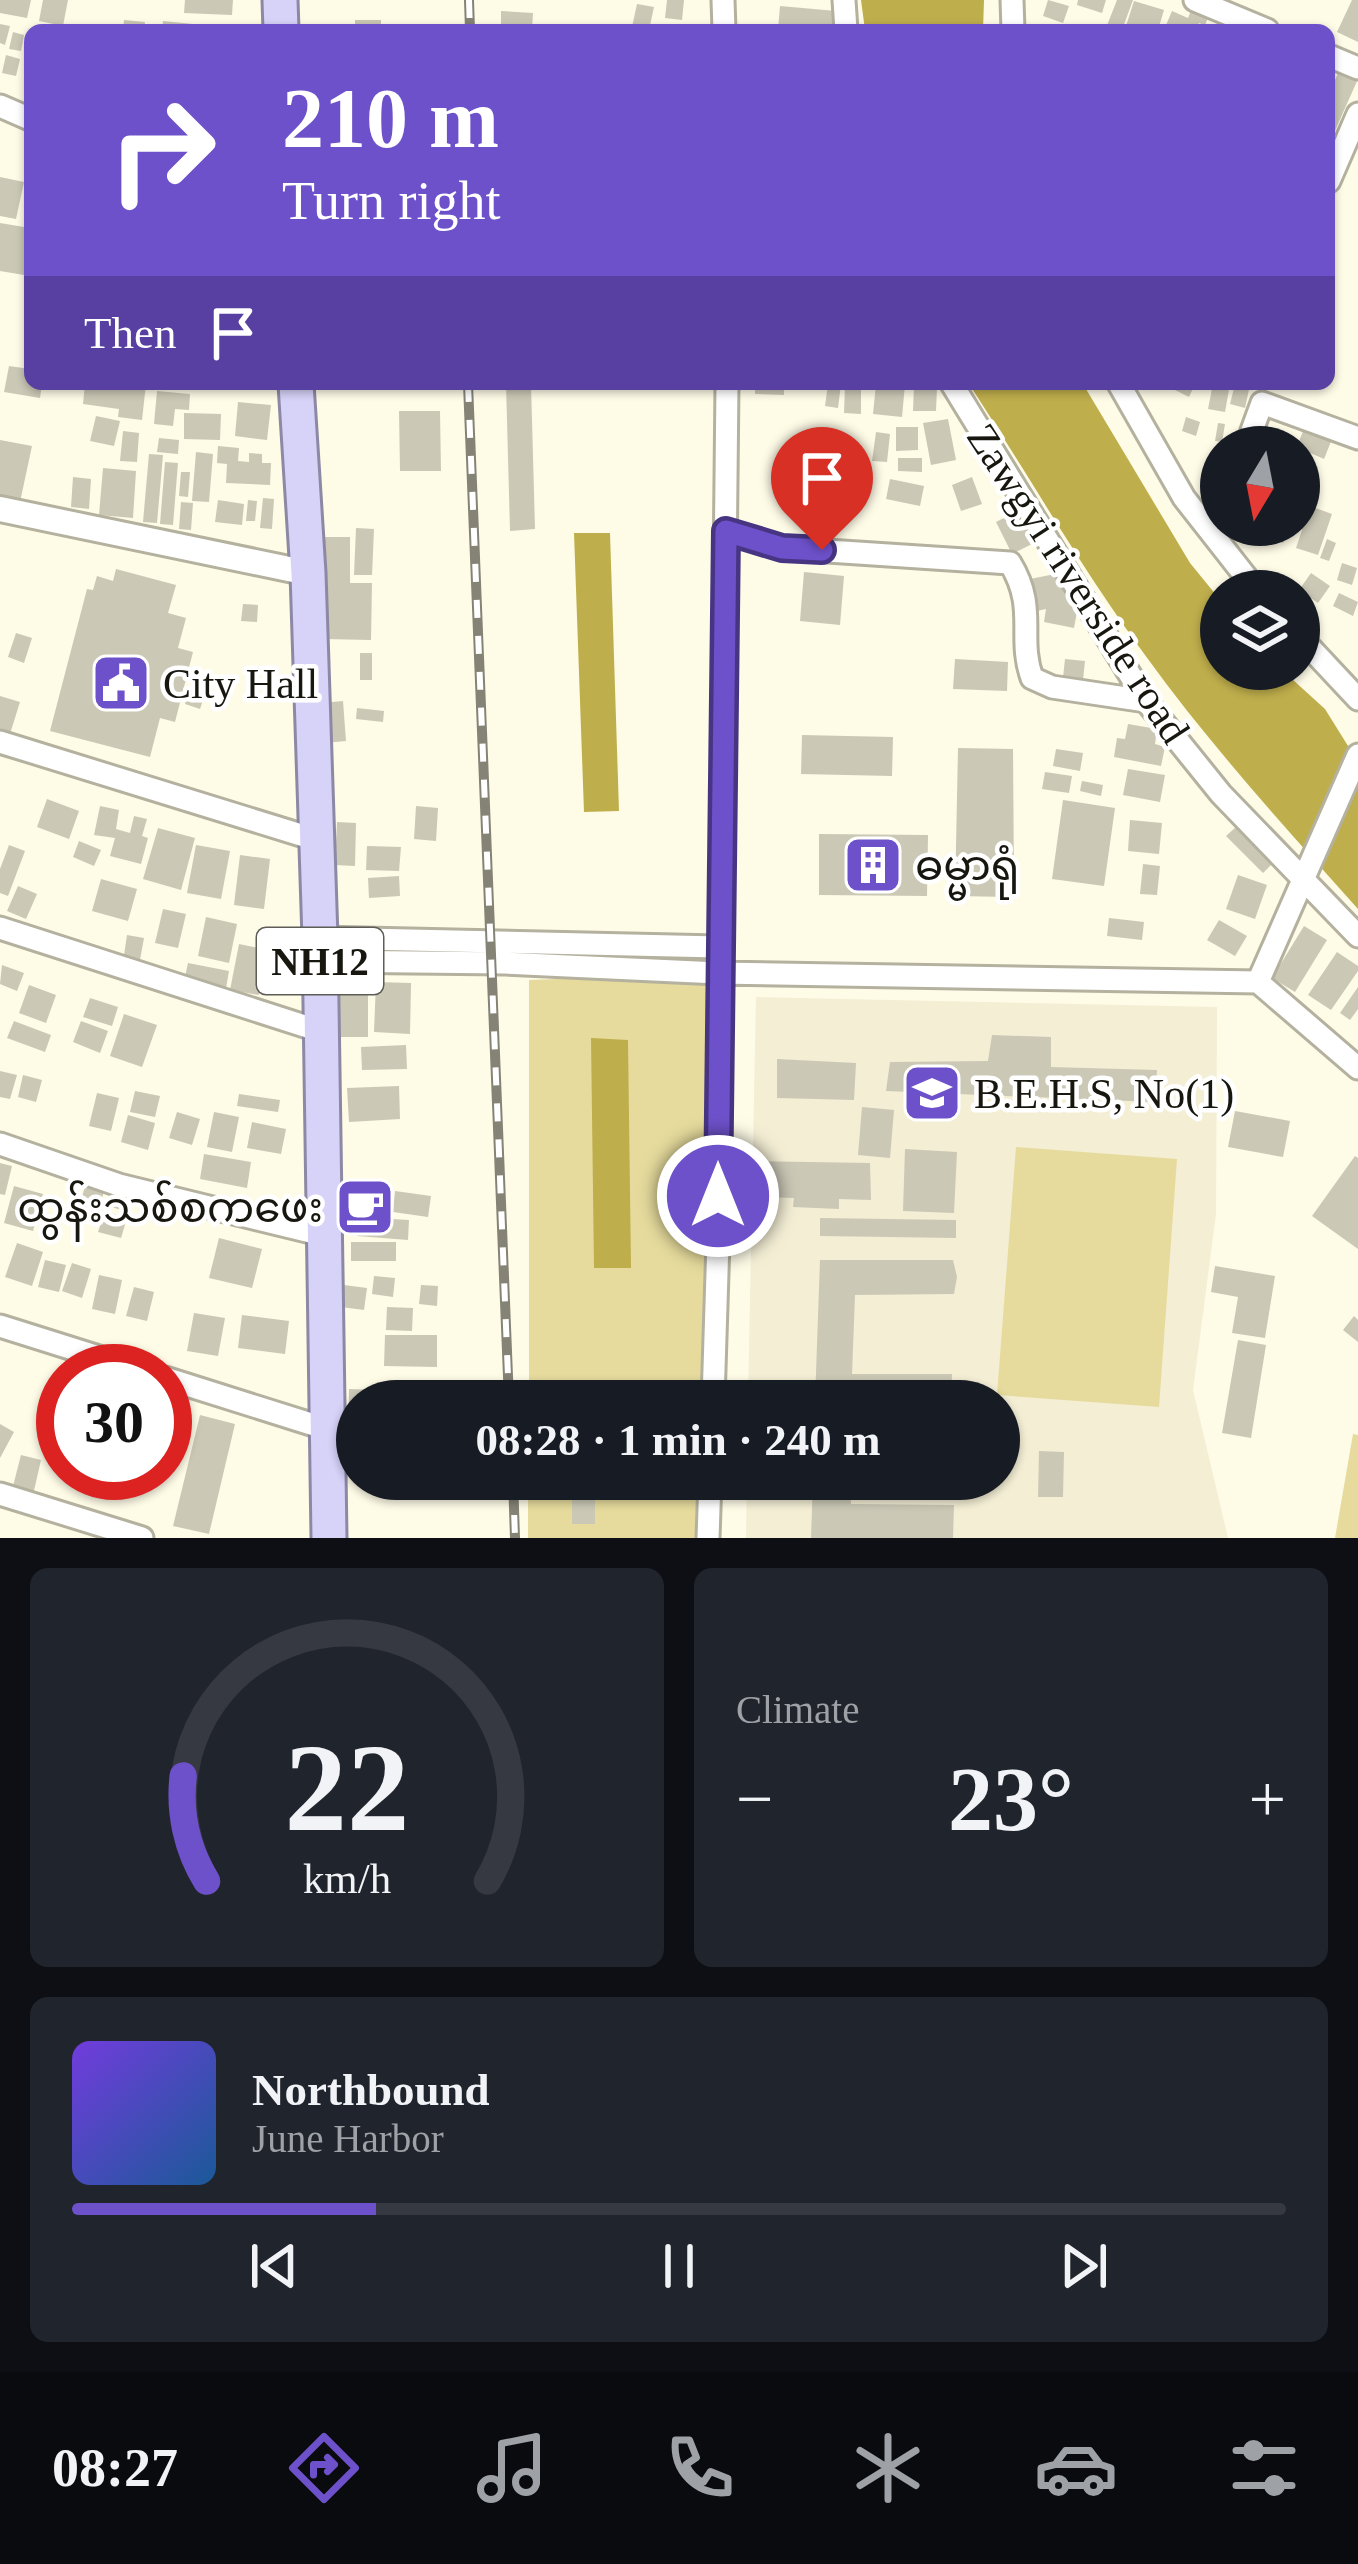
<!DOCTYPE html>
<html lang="en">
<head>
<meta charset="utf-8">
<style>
	:root { --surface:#171b24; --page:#20242c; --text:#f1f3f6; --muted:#9ea1a6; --line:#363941; --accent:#6d51ca }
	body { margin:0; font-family:"Times New Roman","Noto Sans Myanmar",serif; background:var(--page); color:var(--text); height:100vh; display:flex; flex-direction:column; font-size:45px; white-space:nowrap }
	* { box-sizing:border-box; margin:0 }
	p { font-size:39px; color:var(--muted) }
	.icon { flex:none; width:66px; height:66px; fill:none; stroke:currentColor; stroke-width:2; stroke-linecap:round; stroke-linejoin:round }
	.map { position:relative; height:1538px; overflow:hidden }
	.side { display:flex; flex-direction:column; gap:30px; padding:30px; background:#0d0f14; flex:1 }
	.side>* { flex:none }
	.guide { position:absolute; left:24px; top:24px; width:1311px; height:366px; border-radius:18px; box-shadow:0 3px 9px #0004; background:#6d51ca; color:#fff; overflow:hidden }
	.needle { width:78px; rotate:190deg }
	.fabs { position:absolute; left:1200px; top:426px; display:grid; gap:24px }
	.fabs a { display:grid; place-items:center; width:120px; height:120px; border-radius:50%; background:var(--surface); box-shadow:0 3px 9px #0004; font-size:60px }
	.speed { position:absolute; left:36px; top:1344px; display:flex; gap:24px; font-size:60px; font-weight:700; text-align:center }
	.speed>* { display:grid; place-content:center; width:156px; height:156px; border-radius:50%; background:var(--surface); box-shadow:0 3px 9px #0004; line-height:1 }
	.speed .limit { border:18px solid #d22; background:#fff; color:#111 }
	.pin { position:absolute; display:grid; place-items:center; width:102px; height:102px; color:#fff; margin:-123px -51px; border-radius:50% 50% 50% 0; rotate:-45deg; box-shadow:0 0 12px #0007 }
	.pin .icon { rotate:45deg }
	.me { position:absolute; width:132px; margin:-66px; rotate:0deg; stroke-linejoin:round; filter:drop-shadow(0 0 9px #0008) }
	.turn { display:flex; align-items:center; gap:42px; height:252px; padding:0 60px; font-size:54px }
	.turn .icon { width:156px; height:156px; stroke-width:2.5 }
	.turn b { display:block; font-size:84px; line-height:102px }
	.then { display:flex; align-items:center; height:114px; padding:0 60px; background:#0003; gap:24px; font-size:45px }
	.big { font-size:90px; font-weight:600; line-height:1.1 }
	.side .widget { flex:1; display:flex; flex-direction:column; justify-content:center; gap:18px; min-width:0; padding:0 42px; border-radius:18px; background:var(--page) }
	.side .dial { align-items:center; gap:0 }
	.dial svg { height:312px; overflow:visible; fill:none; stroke:var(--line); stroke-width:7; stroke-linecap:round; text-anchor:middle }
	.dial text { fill:var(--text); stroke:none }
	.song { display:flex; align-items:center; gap:36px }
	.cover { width:144px; height:144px; border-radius:18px; background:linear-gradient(135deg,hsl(260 70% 55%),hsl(210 70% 35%)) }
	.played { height:12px; border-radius:6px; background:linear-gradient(90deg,var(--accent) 25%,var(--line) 25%) }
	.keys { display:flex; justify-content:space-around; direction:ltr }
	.heat { display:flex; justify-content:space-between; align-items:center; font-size:66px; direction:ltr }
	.side .tiles { flex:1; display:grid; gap:30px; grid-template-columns:1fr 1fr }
	.widget:last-child { grid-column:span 2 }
	.trip { position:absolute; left:336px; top:1380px; width:684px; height:120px; border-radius:60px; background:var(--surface); box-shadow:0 3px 9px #0004; font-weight:600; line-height:120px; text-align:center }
	.tab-bar { display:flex; height:192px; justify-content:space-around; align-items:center; background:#090b0e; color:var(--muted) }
	.tab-bar .icon { width:84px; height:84px }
	.tab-bar .selected { color:var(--accent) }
	.tab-bar b { font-size:54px; color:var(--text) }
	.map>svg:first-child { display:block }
	.built { fill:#f3eed4 }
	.green { fill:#e6db9d }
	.water { fill:#bfae4c }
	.building { fill:#cbc8b6 }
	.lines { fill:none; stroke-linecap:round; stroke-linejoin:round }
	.minor-casing { stroke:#b4b19f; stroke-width:27 }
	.tertiary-casing { stroke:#b4b19f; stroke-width:30 }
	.trunk-casing { stroke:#8d89a5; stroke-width:39 }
	.minor { stroke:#fff; stroke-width:21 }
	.tertiary { stroke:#fff; stroke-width:24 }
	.trunk { stroke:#d6d2f8; stroke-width:33 }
	.rail-casing { stroke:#858376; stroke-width:10 }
	.rail { stroke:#fff; stroke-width:6; stroke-dasharray:18; stroke-linecap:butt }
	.route-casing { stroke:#473583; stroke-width:30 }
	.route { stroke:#6d51ca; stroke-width:21 }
	.labels { text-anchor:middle; stroke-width:9; stroke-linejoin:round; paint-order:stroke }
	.shield { fill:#fff; stroke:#5d5c57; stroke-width:3 }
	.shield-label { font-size:39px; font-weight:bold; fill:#17160f }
	.street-label { font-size:42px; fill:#17160f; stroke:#fff }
	.poi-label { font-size:42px; fill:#17160f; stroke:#fff; text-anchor:start }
</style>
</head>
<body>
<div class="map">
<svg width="1358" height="1538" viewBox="0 0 1358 1538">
	<rect width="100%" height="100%" fill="#fefbe7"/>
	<path class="built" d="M756,997L1217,1007L1216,1214L1193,1390L1228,1538H746L747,1479H999V1401H748Z"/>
	<path class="green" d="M718,973L714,1401H529V980Z
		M1016,1147L1177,1159L1159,1407L997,1395Z
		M1353,1434L1358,1435V1538H1335Z
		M528,1479H712L710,1538H528Z"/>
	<path class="water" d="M861,0H984L983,30H865Z
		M969,384H1083L1190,563L1221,601V669H1281L1325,709L1358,762V909C1284,826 1210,745 1145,655C1081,568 1028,474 969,384Z
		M574,533H610L619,811L584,812Z
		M591,1038L628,1040L631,1268H594Z"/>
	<path class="building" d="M0,0H31L27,18L0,13Z
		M43,0H68L63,26L39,21Z
		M185,0H233L232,15L184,13Z
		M667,0H684L682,20L665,18Z
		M1048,0L1069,6L1063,23L1043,16Z
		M1078,0H1106L1102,13L1077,5Z
		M1117,0H1133L1122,30H1111L1106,28Z
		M1352,0H1358V42L1337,32Z
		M1134,1L1164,10L1158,30L1126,26Z
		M637,4L654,7L649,30L632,27Z
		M780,6L836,11L834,30H778Z
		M1192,8L1209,15L1205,25L1199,23L1196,30H1164L1172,11L1188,18Z
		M501,11L533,13L532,30H501Z
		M124,20L145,22L144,30H123Z
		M355,20H381V30H355Z
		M163,21L223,27L222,30H162Z
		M0,24L10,26L5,45L0,43Z
		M13,32L24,35L21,51L9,49Z
		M6,55L20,59L16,76L2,73Z
		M1340,69L1358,79L1329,144V93Z
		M0,177L24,182L16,219L0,216Z
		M0,223L30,228V276L0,271Z
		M9,366L30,369V384H42L40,398L4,392Z
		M85,384H146L142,420L118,417L119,409L83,404Z
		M506,384H531L535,529L510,531Z
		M755,384H784V395L755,394Z
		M828,384H841L838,408L825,406Z
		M876,384H905L902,417L873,414Z
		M1173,384H1195L1189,397L1171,388Z
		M1213,384H1230L1225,412L1208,409Z
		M1235,384L1250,385L1245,408L1230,404Z
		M845,386L861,387V414L844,413Z
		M914,386L937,387L936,411H913Z
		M157,391L190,394L189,410L175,409L173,426L154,424Z
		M238,402L271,405L267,440L235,436Z
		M399,411H440L441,471H400Z
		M184,413L221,414L220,440L184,439Z
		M96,416L120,421L114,446L90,441Z
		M1186,417L1200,422L1196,436L1182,431Z
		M948,419L956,460L931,465L923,423Z
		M1218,423L1225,424L1222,442L1215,441Z
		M1306,423L1334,434L1324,459L1297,447Z
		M896,427H918V450L896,451Z
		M123,431L139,433L137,462L120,461Z
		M876,432L890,434L887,462L872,461Z
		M159,438L179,440L178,454L157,452Z
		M0,440L32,446L20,502L0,498Z
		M218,446L239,448L238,461L249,462V453L262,454V463H271L270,485L226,483L227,464L217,463Z
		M196,452L213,454L209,502L192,501Z
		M149,454L163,455L157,523L143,522Z
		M898,458H922V472L898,471Z
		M1299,458L1318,467L1299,510Z
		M165,462L178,463L173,525L160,524Z
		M103,468L136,471L133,518L99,515Z
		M804,471L853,475L851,503L802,499Z
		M181,472H190L188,497L179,496Z
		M73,477L91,479L89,509L71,507Z
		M972,477L982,504L961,511L952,485Z
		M890,479L924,486L920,506L886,499Z
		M263,498L274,499L272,529L260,528Z
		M218,500L244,504L242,525L215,522Z
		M248,500L257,501L255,521H246Z
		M181,502L193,503L191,530L179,529Z
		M1310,506L1332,514L1318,555L1296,548Z
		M1017,511L1034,543L1012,554L996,522Z
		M1268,525L1288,530L1283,543L1264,536Z
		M356,528L374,529L372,575H354Z
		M325,537H350V583H372L371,640L324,639Z
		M1327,539L1336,543L1329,561L1320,558Z
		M1342,563L1357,568L1352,585L1337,580Z
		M116,569L176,585L168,613L186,618L178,648L193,652L175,722L160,718L150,757L50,731L87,589L93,590L97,576L113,581Z
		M804,572L844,576L840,625L800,621Z
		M1065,572L1070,599L1079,601L1074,628L1044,622L1046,609L1037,611L1030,579Z
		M1311,573L1330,586L1318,603L1299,590Z
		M1339,593L1358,602L1353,616L1333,606Z
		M243,604L258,605L257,622L241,621Z
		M16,633L32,638L24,663L8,657Z
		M360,653H372V680H360Z
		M955,659L1008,662L1007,691L953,689Z
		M1065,659L1085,661L1083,680L1063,678Z
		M196,671L211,676L200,709L185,704Z
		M0,696L20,702L9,737L0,734Z
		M343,701L346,741L324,743L322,703Z
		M357,708L384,711L383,722L356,719Z
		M1128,724L1157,729L1155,744L1165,747L1161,766L1114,757L1117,738L1125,739Z
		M802,735L893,737L892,776L801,774Z
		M958,748L1013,749L1014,885H1010V897L955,896Z
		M1056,749L1083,753L1080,771L1053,766Z
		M1128,769L1165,775L1160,802L1123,795Z
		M1045,772L1072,776L1069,793L1042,789Z
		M1082,781L1103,785L1101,796L1080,791Z
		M47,799L79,811L69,839L37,827Z
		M1063,800L1115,808L1104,886L1052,879Z
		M100,806L119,810L116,829L130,833L134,816L147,819L142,836L148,838L141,864L110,856L115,838L94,835Z
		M416,806L438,808L436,841L414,839Z
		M1130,820L1162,823L1159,854L1128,851Z
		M337,822L356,823L355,866L335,865Z
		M1237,826L1273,863L1263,873L1226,836Z
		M158,828L195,838L181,890L143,879Z
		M819,834L928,835L927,896L819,895Z
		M79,841L101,850L94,866L73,857Z
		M9,845L25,851L8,896L0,893V869Z
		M196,845L230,851L221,899L187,893Z
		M367,846L401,847L399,871L366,870Z
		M240,855L270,859L264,909L234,905Z
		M1143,864L1160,866L1157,895L1140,894Z
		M1238,875L1267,885L1255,919L1226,909Z
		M399,876L400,896L369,898L368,878Z
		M101,879L137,889L128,921L92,911Z
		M18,886L37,894L26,919L7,911Z
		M163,909L186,914L178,948L155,943Z
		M206,917L237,924L229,963L198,956Z
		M1109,918L1144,922L1142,940L1107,936Z
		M1219,920L1247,936L1235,956L1207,940Z
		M1304,926L1327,940L1295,992L1272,978Z
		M127,935L144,938L139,965L123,962Z
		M239,944L268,950L259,995L230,990Z
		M1337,952L1358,966V971L1331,1010L1308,995Z
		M188,963L229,971L225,994L183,986Z
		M2,965L24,973L17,991L0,984Z
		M376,982L411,983L410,1034L374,1032Z
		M340,984H368V1037H340Z
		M29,985L56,995L46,1023L19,1013Z
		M1358,987V1009L1350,1020L1340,1013Z
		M90,998L118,1007L112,1026L83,1017Z
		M124,1014L157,1025L142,1067L110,1056Z
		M14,1021L51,1035L45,1052L7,1038Z
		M81,1021L108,1031L100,1053L73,1042Z
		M992,1035L1051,1037V1067L1157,1070L1155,1102L886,1091L890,1062L988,1061Z
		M406,1045L407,1069L362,1070L361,1047Z
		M777,1059L856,1063L854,1100L777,1098Z
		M0,1071L17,1075L10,1099L0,1097Z
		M23,1075L42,1080L36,1102L18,1097Z
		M399,1086L400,1119L349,1122L347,1088Z
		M135,1091L160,1096L155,1117L130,1112Z
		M97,1093L119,1098L111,1131L89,1126Z
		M239,1094L280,1100L278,1112L237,1106Z
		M862,1107L894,1110L890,1158L858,1155Z
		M1235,1111L1290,1121L1283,1157L1228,1147Z
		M177,1112L200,1119L192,1145L169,1138Z
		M214,1112L239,1117L232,1152L207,1147Z
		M128,1115L155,1123L148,1150L121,1142Z
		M252,1122L286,1129L281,1154L247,1148Z
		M905,1149L957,1152L954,1213L903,1211Z
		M204,1154L251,1162L247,1188L200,1179Z
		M1355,1156L1358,1158V1249L1312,1216Z
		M741,1161L870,1163L871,1200L839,1199V1209L793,1207L794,1198L737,1196Z
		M0,1163L12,1166L5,1195L0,1194Z
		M14,1186L43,1194L33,1231L4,1223Z
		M85,1186L104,1191L101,1202L82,1197Z
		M115,1190L133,1195L129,1212L111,1207Z
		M395,1191L431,1196L428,1217L393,1212Z
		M353,1198H390V1212H353Z
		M105,1211L127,1218L121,1238L98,1232Z
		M358,1217L409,1220L408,1240L357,1236Z
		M820,1218L956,1220V1238L820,1236Z
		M219,1238L262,1249L252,1288L209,1278Z
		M351,1242H396V1261H351Z
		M17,1243L43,1252L32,1286L5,1277Z
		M45,1260L66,1265L59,1292L38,1287Z
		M820,1260H953L957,1277L954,1294L855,1295L852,1374H952L951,1401H815Z
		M72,1263L91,1269L82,1298L62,1291Z
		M1215,1266L1275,1276L1265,1338L1232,1333L1238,1297L1211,1292Z
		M99,1275L122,1280L115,1314L92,1309Z
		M374,1276L395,1278L393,1297L372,1294Z
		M344,1285L367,1288L364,1310L341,1307Z
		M421,1285L438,1286L437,1306L419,1304Z
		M134,1287L154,1292L147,1321L126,1316Z
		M387,1307L413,1308L412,1331L386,1330Z
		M194,1313L225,1318L218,1356L187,1351Z
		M242,1315L289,1321L285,1354L238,1348Z
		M1354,1316L1358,1320V1342L1343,1330Z
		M385,1335H437V1367L384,1366Z
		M1238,1340L1266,1345L1251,1438L1222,1433Z
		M349,1389L376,1390V1401H357V1439H348Z
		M61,1397H63V1425L55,1422Z
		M200,1415L235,1424L209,1534L173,1526Z
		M0,1424L14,1432L0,1458Z
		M1039,1451L1064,1452L1063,1497H1038Z
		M21,1455L41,1460L33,1495L12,1490Z
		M813,1479H850L851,1504L954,1505L953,1538H811Z
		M572,1499H595V1524H572Z"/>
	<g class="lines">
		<g class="minor-casing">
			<path id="minor" d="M723,0L724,30
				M844,0L846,30
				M1012,0L1013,30
				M1195,0L1267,30
				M1329,56L1358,68
				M0,106L30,119
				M1329,181L1358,114
				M952,384L1146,701L1221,794L1358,936
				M1119,384L1184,498L1257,591
				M1246,447L1262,403L1358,438
				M726,531L782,548L1010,563C1038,609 1017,636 1032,678L1052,687L1146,701
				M1299,636L1358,699
				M0,742L314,839
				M0,928L320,1031
				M320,938L719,947
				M320,961L505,963L718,973L1258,982L1358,1068
				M1258,982L1358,755
				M0,1144L119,1185L323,1235
				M0,1326L143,1371
				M165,1378L330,1430
				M713,1401L718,1241L727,384
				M0,1494L142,1538
				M708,1538L710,1479"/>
		</g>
		<g class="tertiary-casing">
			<path id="tertiary" d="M0,509L308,573"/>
		</g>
		<g class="trunk-casing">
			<path id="trunk" d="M280,0L281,30
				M296,384L308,573L320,938L329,1538"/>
		</g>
		<use href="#minor" class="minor"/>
		<use href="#tertiary" class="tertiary"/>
		<use href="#trunk" class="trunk"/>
		<g class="rail-casing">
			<path id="rail" d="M469,0L470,30
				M468,384L509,1401
				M513,1479L515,1538"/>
		</g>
		<use href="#rail" class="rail"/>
	</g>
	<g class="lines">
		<g class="route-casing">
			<path id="route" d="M718,1196L726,531L782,548L822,550"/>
		</g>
		<use href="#route" class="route"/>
	</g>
	<defs>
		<g id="civic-square" transform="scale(3)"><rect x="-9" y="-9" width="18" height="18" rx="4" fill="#6d51ca" stroke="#fff"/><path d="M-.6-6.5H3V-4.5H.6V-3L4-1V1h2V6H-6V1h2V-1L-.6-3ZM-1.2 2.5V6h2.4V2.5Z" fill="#fff"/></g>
		<g id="building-square" transform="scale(3)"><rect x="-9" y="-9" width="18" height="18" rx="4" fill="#6d51ca" stroke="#fff"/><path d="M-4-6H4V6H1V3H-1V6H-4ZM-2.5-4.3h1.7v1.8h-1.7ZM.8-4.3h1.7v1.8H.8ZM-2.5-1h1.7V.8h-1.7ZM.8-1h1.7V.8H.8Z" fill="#fff"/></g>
		<g id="school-square" transform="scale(3)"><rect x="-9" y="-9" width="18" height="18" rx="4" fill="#6d51ca" stroke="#fff"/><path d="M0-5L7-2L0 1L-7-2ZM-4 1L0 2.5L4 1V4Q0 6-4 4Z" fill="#fff"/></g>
		<g id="cafe-square" transform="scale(3)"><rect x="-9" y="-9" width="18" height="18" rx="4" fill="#6d51ca" stroke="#fff"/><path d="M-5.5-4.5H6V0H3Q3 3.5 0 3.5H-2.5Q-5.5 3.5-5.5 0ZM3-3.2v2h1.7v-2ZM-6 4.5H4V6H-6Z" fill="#fff"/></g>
	</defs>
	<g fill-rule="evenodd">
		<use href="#civic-square" x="121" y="683"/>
		<use href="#building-square" x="873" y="865"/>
		<use href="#school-square" x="932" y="1093"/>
		<use href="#cafe-square" x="365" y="1207"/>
	</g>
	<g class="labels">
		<rect class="shield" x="257" y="928" width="126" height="66" rx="9"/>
		<g class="shield-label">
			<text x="320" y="975">NH12</text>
		</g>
		<g class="street-label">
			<text transform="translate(1079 583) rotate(57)" y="15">Zawgyi riverside road</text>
		</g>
		<g class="poi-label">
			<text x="163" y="698">City Hall</text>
			<text x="915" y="880">ဓမ္မာရုံ</text>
			<text x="974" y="1108">B.E.H.S, No(1)</text>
			<text x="323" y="1222" text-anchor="end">ထွန်းသစ်စကဖေး</text>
		</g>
	</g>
</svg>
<div class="fabs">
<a><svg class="needle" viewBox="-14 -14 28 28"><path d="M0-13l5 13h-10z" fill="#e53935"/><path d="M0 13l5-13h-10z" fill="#9ea1a6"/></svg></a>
<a><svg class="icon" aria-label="layers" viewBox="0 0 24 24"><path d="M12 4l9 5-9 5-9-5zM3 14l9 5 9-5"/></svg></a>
</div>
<div class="speed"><div class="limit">30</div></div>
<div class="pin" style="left:822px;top:550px;background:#d93025"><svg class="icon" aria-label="arrive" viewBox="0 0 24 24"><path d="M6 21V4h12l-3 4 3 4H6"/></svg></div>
<svg class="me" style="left:718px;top:1196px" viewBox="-20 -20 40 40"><circle r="17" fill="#6d51ca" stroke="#fff" stroke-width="3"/><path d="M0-11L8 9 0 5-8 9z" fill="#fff"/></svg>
<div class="trip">08:28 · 1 min · 240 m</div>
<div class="guide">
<div class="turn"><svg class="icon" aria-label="right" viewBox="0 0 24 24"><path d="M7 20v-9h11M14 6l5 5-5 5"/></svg><div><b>210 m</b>Turn right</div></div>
<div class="then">Then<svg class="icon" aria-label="arrive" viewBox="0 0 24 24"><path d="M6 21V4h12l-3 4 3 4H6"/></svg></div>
</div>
</div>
<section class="side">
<div class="tiles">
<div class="widget dial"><svg viewBox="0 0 100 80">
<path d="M14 69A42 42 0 1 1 86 69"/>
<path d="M14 69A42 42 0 0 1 8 42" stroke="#6d51ca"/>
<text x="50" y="56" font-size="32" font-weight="700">22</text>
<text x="50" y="72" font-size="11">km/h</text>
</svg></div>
<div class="widget"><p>Climate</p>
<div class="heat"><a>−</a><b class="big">23°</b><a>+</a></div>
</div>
<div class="widget">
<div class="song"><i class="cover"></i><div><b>Northbound</b><p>June Harbor</p></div></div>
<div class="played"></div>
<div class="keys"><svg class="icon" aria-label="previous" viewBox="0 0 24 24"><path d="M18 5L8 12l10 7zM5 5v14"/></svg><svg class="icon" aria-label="pause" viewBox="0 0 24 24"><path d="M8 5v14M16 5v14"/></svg><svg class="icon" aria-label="next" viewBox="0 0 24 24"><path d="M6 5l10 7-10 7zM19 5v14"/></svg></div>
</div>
</div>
</section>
<nav class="tab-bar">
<b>08:27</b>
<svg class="icon selected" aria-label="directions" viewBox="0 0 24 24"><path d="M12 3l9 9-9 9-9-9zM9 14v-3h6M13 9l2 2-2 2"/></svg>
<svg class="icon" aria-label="music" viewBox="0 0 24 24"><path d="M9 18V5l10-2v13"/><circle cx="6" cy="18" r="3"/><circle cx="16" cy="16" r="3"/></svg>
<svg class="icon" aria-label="phone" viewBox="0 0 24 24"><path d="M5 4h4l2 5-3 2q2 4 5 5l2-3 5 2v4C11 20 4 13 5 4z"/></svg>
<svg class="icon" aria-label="climate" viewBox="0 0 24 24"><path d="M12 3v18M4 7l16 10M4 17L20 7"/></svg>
<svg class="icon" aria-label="car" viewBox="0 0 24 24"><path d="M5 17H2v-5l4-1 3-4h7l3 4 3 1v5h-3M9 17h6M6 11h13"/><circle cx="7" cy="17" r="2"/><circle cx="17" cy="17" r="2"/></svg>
<svg class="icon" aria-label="filters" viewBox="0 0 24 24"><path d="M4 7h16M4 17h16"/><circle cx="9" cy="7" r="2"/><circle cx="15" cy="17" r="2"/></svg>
</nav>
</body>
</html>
